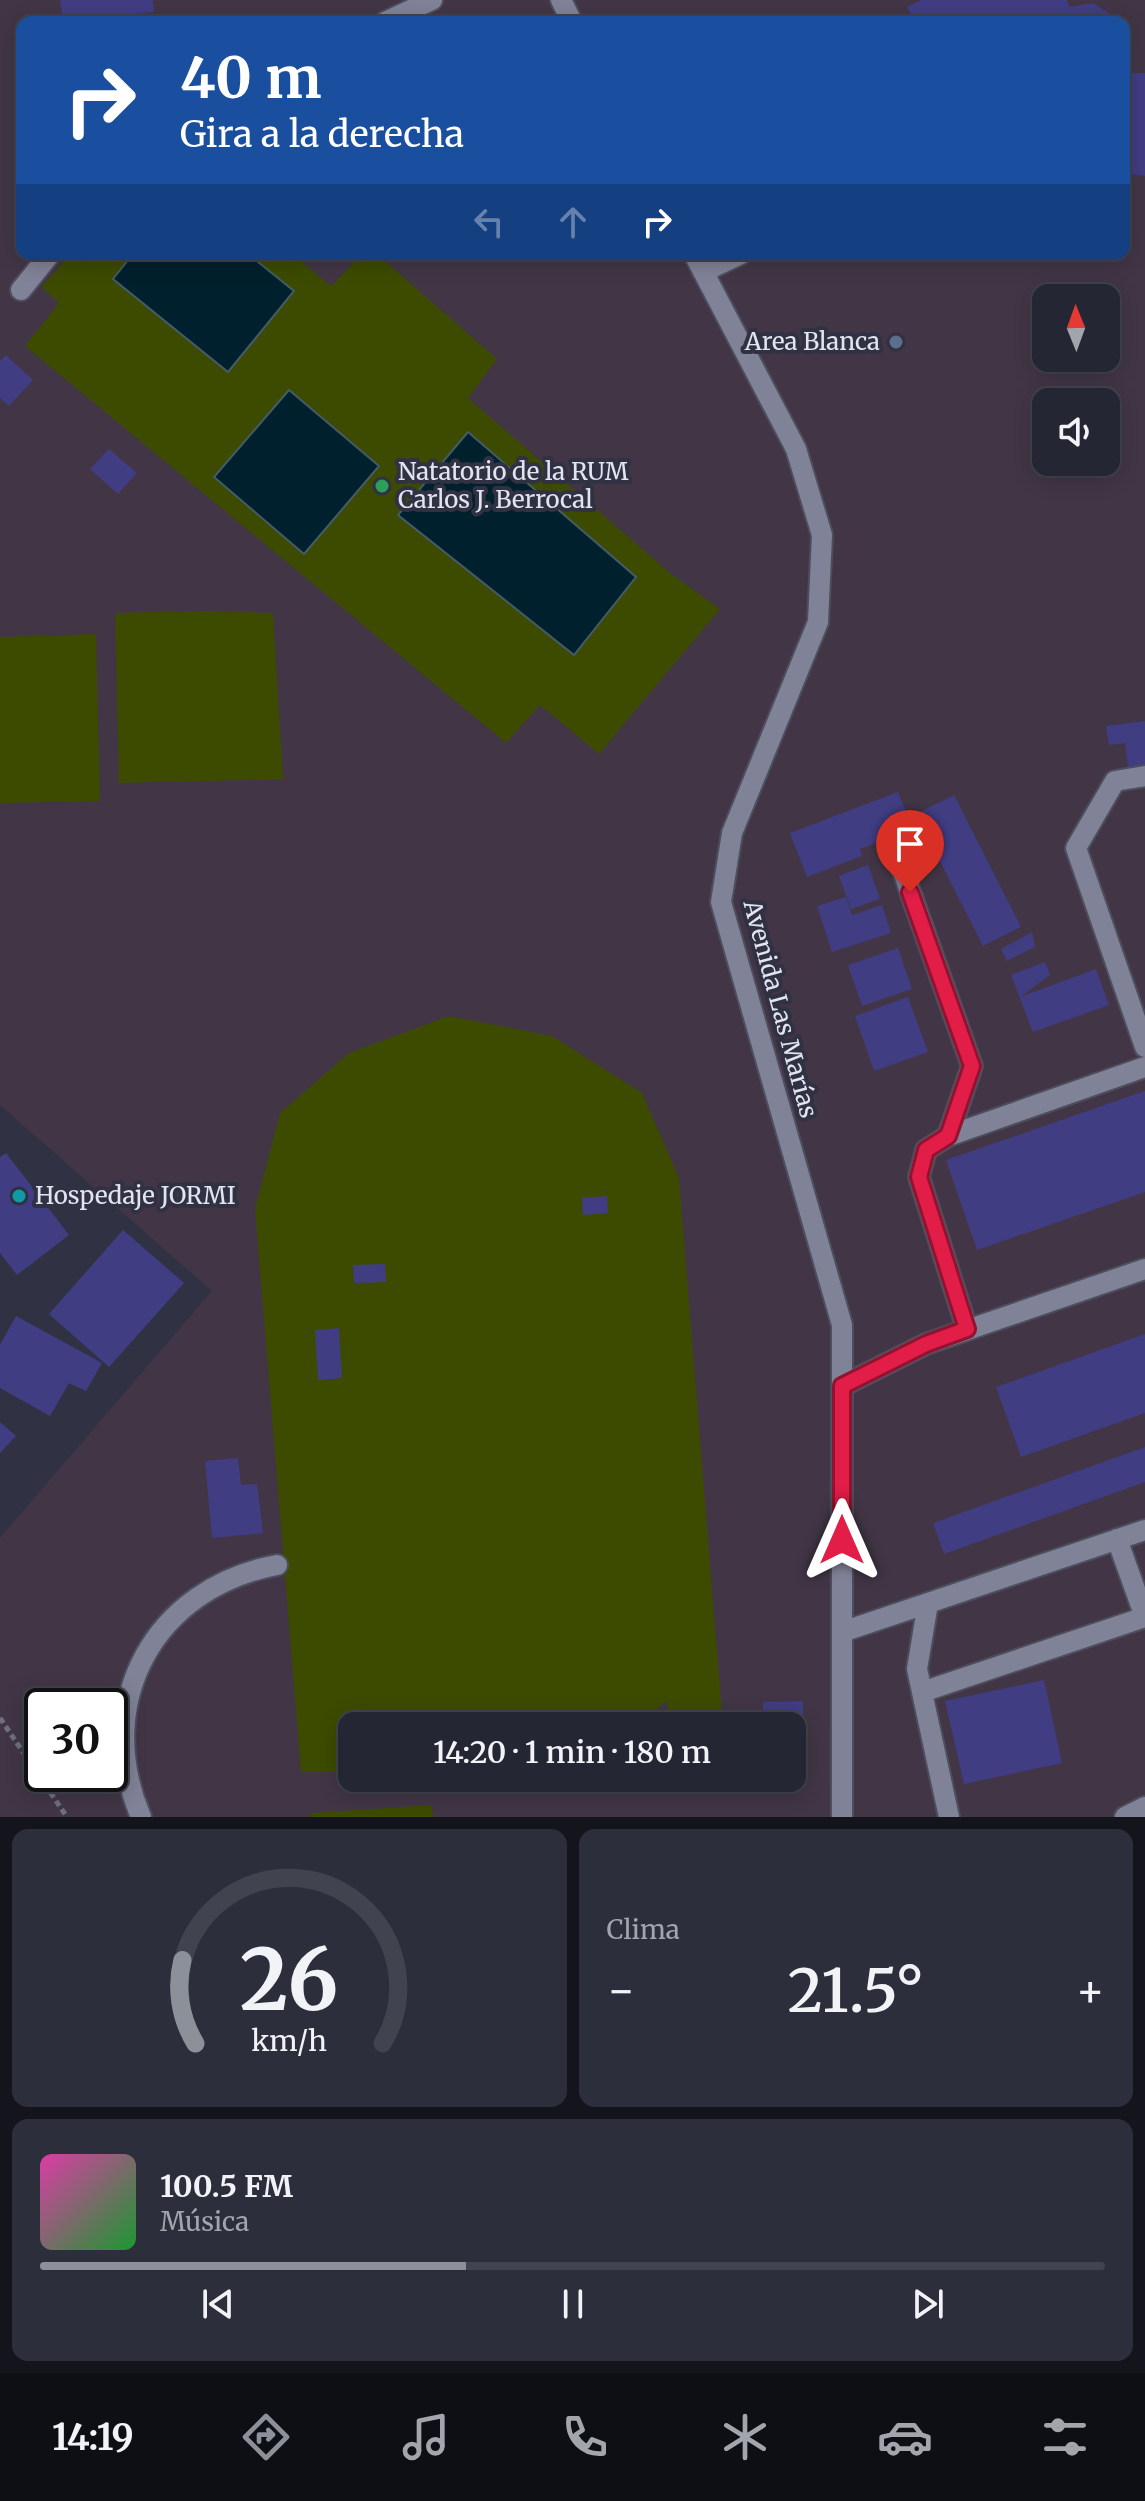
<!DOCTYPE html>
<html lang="es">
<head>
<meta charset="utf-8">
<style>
	:root { --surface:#242633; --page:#2c2e3b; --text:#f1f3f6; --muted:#a3a5ac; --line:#41434e; --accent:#8c9099 }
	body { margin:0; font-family:Merriweather,serif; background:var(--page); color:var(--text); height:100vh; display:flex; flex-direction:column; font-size:30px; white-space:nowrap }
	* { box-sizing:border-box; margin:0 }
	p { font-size:26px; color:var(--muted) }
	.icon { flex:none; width:44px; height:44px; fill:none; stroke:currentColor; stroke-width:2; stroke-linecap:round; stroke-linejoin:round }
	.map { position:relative; height:1817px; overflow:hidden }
	.drawer { display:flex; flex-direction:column; gap:12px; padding:12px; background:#14151c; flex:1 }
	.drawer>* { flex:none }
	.banner { position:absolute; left:16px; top:16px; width:1114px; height:244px; border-radius:16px; box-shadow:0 4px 20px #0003,0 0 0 2px var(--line); background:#1a4fa0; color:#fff; overflow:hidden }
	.needle { width:52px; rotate:359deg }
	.tools { position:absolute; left:1032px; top:284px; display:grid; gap:16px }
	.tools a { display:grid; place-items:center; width:88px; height:88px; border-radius:16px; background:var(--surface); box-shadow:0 4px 20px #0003,0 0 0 2px var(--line); font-size:40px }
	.speed { position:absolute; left:24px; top:1688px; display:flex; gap:16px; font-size:40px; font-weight:700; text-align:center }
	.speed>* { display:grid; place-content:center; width:104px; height:104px; border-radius:50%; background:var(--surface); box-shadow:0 4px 20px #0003,0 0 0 2px var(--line); line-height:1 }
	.speed .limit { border:4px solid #111; border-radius:12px; background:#fff; color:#111 }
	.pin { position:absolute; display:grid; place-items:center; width:68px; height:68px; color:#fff; margin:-82px -34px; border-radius:50% 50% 50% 0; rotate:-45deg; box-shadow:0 0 8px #0007 }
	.pin .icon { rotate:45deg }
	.me { position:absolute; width:88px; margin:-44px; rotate:0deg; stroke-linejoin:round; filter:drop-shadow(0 0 6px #0008) }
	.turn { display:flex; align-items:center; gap:28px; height:168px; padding:0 32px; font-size:36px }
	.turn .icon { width:104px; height:104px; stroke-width:2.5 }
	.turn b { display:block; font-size:56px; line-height:68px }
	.lanes { display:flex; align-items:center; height:76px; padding:0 32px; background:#0003; justify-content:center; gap:40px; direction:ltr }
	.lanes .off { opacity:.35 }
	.big { font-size:60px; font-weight:600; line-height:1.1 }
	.drawer .widget { flex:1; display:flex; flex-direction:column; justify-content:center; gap:12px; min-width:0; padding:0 28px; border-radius:16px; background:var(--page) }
	.drawer .dial { align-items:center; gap:0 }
	.dial svg { height:208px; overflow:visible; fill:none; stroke:var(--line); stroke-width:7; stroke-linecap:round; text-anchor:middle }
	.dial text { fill:var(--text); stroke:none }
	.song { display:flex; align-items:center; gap:24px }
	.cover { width:96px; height:96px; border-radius:12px; background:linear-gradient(135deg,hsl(320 70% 55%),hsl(130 70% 35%)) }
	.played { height:8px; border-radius:4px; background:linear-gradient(90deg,var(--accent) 40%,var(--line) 40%) }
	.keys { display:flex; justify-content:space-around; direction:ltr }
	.heat { display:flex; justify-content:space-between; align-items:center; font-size:44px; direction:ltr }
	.drawer .tiles { flex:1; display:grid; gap:12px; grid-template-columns:1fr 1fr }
	.widget:last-child { grid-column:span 2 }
	.trip { position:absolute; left:338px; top:1712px; width:468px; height:80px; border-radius:16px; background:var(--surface); box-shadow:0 4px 20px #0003,0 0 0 2px var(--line); font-weight:600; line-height:80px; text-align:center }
	.tabs { display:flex; height:128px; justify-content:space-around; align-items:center; background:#0e0f14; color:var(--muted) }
	.tabs .icon { width:56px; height:56px }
	.tabs .on { color:var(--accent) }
	.tabs b { font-size:36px; color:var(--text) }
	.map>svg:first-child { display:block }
	.education { fill:#423646; fill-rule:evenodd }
	.green { fill:#3d4b00 }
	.water { fill:#00202d; stroke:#445b68; stroke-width:2 }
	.building { fill:#403d83 }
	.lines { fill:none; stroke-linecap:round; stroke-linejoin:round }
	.minor-casing { stroke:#4d4e5d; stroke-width:24 }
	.path { stroke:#6e7080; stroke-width:5; stroke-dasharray:6 4; stroke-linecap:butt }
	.minor { stroke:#808297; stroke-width:20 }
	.route-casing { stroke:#92132f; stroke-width:20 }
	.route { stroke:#e11d48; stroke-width:14 }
	.service-dot { fill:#5c6f8a; stroke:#303244; stroke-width:3 }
	.leisure-dot { fill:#2e9e5b; stroke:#303244; stroke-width:3 }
	.culture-dot { fill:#0f9aa8; stroke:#303244; stroke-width:3 }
	.labels { text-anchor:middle; stroke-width:8; stroke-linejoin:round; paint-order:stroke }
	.poi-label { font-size:24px; fill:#e2e4f0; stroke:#303244; text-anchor:start }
	.street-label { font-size:24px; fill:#e2e4f0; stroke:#303244 }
</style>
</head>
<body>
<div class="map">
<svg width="1145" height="1817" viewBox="0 0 1145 1817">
	<rect width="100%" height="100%" fill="#303244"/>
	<path class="education" d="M0,0H1145V1817H0V1538L212,1291L0,1105ZM22,22H1124V254H22ZM1046,298H1106V358H1046ZM1046,402H1106V462H1046ZM42,1706H110V1774H42ZM352,1726H792V1778H352Z"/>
	<path class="green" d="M71,254L85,263L93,254H292L331,286L362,254H377L497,359L468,398L671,574L720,609L599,754L540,705L506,743L25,346L59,303L41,287Z
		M195,611L273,613L283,779L119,783L115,613Z
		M96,634L100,801L0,803V637Z
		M449,1016L552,1036L642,1093L679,1178L723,1726H669L667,1701L637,1726H352V1772H301L255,1209L280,1113L349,1053Z
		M432,1805L433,1817H311V1813Z"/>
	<path class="water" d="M133,254H248L294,291L228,372L113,279Z
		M289,390L379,466L304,554L214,477Z
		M468,432L636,577L574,655L398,515Z"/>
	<path class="building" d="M60,0H153L154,12L63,22Z
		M921,0H1067L1069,7L1093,3L1110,14V22H915L907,7Z
		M1124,67L1131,73H1145V176L1124,173Z
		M6,355L33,380L9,406L0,398V361Z
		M109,449L137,473L118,494L90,469Z
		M1145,721V773L1129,775L1125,743L1109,745L1106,726Z
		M898,792L913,829L860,849L862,856L807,877L790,833Z
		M954,795L1021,927L983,946L916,814Z
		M868,865L880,899L851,909L839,876Z
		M846,897L852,915L882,905L891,933L832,952L817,906Z
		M1032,932L1035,947L1007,961L1001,949Z
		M898,948L912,989L862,1006L848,965Z
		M1045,962L1050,975L1020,997L1096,969L1109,1005L1033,1032L1011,975Z
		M908,997L928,1052L874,1071L855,1016Z
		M1145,1091V1192L977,1250L946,1160Z
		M6,1153L69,1235L17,1275L0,1253V1157Z
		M607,1196L608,1213L583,1215L582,1198Z
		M123,1230L184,1283L109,1367L49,1314Z
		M385,1264L386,1282L354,1283L353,1265Z
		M16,1316L102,1363L86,1391L69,1383L50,1416L0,1388V1345Z
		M339,1328L342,1378L318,1380L315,1330Z
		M1145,1334V1413L1021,1457L996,1387Z
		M0,1422L16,1436L0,1453Z
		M1145,1447V1482L944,1554L933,1523Z
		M238,1458L241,1485L257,1484L263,1533L212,1538L205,1461Z
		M1044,1680L1062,1763L964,1784L945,1701Z
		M803,1701L804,1759H792V1726H763V1702Z"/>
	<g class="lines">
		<g class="minor-casing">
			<path id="minor" d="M561,0L572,22
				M385,22L432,0
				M694,254L796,449L822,535L818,622L732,833L721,902L842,1325V1817
				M703,272L741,254
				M21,290L50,254
				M1145,776L1115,781L1076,848L1145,1047
				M900,863L972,1066L948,1136
				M967,1329L919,1177L926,1150L948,1136L1145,1067
				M842,1386L926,1344L1145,1269
				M928,1603L917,1669L949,1817
				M842,1632L1145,1530
				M922,1692L1145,1617L1117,1539
				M141,1817C92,1702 154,1588 277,1565
				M1125,1817L1145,1807"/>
		</g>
		<path class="path" d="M0,1718L67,1817"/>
		<use href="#minor" class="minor"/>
	</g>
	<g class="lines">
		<g class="route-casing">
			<path id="route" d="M842,1540V1386L926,1344L967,1329L919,1177L926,1150L948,1136L972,1066L910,892"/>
		</g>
		<use href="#route" class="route"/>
	</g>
	<circle class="service-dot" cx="896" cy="342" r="8"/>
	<circle class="leisure-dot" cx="382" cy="486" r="8"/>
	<circle class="culture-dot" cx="19" cy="1196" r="8"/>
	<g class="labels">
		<g class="poi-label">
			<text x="880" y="350" text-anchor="end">Area Blanca</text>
			<text x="398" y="480">Natatorio de la RUM<tspan x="398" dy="28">Carlos J. Berrocal</tspan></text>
			<text x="35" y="1204">Hospedaje JORMI</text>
		</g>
		<g class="street-label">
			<text transform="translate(780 1009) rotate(75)" y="8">Avenida Las Marías</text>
		</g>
	</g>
</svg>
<div class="tools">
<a><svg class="needle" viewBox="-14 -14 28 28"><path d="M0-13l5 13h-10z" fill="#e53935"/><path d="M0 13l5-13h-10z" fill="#a3a5ac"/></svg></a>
<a><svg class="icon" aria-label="sound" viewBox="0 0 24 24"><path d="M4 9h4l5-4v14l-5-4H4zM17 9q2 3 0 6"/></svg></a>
</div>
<div class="speed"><div class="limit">30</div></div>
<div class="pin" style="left:910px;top:892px;background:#d93025"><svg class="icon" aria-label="arrive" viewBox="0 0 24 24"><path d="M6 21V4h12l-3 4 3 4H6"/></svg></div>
<svg class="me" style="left:842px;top:1540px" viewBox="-20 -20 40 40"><path d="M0-17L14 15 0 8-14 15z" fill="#e11d48" stroke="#fff" stroke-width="4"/></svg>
<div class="trip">14:20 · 1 min · 180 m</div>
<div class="banner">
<div class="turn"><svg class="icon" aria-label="right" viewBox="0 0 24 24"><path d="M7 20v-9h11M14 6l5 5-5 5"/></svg><div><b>40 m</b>Gira a la derecha</div></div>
<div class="lanes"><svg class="icon off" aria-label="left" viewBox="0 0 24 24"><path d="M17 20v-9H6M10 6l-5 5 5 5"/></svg><svg class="icon off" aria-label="ahead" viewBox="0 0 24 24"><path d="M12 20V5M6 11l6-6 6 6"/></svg><svg class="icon" aria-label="right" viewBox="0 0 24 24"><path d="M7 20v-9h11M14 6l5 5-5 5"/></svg></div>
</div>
</div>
<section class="drawer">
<div class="tiles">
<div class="widget dial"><svg viewBox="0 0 100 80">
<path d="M14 69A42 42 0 1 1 86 69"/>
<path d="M14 69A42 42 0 0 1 9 37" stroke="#8c9099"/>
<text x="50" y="56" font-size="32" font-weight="700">26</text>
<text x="50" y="72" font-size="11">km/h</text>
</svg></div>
<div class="widget"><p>Clima</p>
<div class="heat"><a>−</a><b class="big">21.5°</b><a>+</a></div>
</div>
<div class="widget">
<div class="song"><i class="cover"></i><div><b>100.5 FM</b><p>Música</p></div></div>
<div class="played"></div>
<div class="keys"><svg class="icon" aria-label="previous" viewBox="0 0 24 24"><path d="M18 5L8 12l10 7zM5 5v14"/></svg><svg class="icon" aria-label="pause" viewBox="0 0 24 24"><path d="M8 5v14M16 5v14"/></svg><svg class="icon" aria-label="next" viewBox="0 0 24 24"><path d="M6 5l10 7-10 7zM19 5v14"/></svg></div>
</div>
</div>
</section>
<nav class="tabs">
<b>14:19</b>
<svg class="icon on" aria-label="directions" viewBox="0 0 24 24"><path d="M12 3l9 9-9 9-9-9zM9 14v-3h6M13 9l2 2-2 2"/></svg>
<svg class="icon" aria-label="music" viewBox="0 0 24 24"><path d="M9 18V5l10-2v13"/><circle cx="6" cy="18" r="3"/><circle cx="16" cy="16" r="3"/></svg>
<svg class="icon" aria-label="phone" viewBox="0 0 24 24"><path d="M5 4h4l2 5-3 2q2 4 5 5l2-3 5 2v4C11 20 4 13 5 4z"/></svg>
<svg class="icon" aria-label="climate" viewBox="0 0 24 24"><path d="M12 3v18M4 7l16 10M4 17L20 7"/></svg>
<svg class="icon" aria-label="car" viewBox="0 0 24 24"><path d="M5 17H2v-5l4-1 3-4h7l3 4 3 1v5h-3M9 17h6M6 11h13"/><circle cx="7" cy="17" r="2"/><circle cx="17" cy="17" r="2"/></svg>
<svg class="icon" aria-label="filters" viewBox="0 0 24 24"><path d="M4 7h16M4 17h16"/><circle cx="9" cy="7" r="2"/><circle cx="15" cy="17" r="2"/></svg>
</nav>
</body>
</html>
